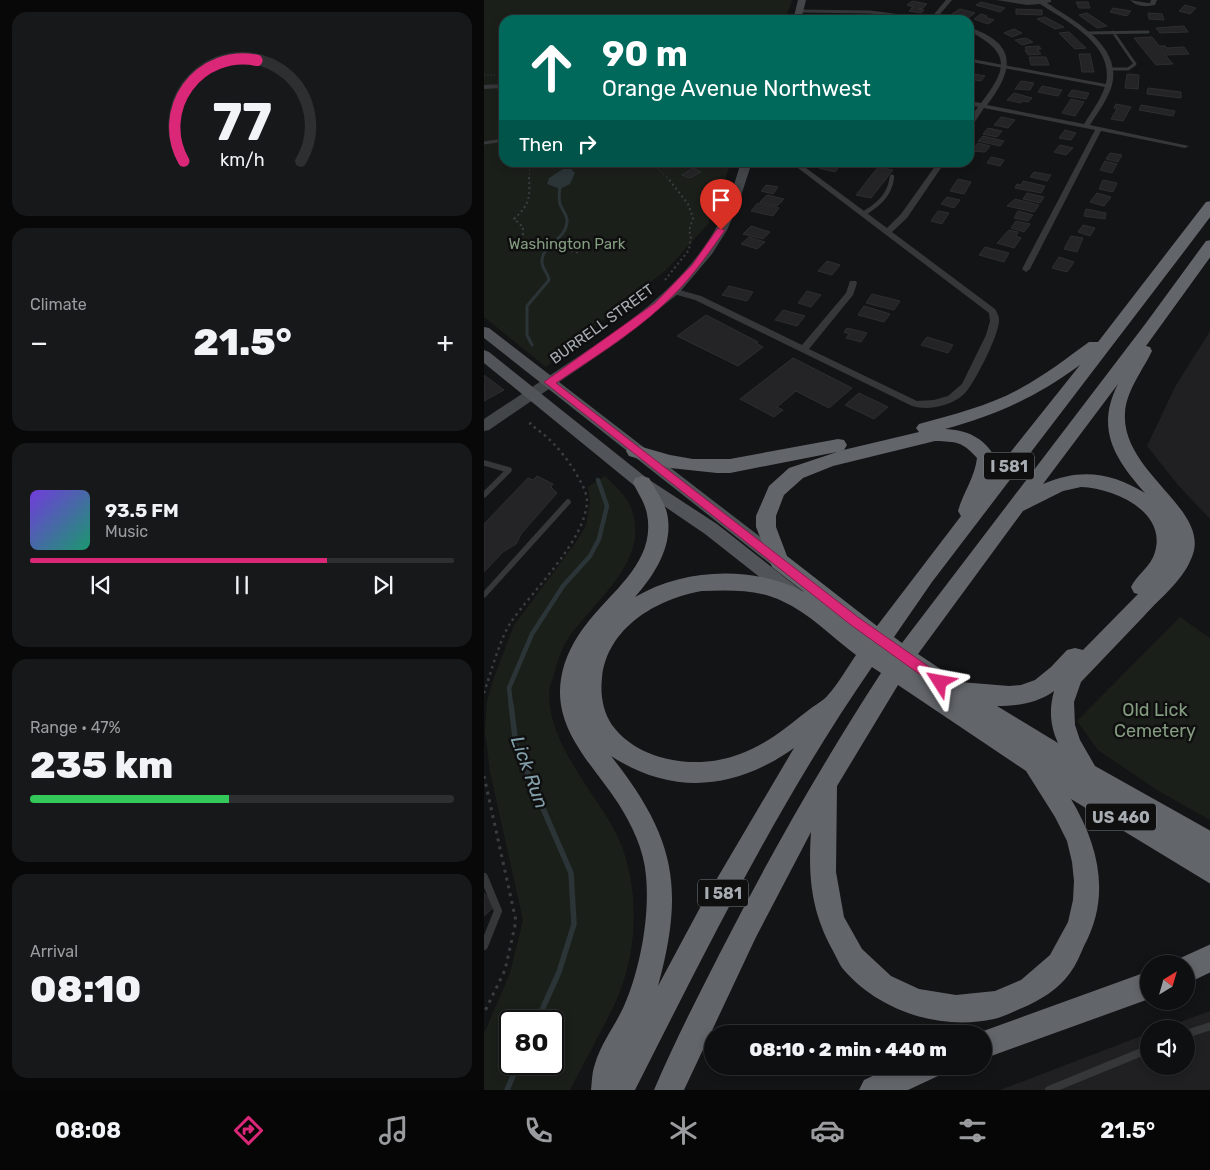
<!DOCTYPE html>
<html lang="en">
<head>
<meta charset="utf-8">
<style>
	:root { --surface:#0e0f10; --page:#171819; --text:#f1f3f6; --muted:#9b9c9f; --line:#2e2f30; --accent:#db2777 }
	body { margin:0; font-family:Rubik,sans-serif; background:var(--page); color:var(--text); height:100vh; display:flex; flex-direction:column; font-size:19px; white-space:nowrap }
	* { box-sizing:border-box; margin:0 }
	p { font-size:16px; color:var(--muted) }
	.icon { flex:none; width:28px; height:28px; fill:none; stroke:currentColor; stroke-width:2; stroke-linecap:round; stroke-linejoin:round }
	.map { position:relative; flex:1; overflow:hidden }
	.details { display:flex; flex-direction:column; gap:12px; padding:12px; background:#080809; width:484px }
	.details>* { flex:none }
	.top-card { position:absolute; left:15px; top:15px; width:475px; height:152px; border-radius:15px; box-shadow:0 2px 8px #0003,0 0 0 1px var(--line); background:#00695c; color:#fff; overflow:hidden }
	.needle { width:32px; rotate:37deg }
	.controls { position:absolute; left:656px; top:955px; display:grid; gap:10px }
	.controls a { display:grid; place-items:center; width:55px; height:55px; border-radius:50%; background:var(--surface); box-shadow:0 2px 8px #0003,0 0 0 1px var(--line); font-size:25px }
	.speed { position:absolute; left:15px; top:1010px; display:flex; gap:10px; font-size:25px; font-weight:700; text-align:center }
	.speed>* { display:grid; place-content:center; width:65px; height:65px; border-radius:50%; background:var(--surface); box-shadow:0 2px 8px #0003,0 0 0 1px var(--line); line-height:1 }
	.speed .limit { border:2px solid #111; border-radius:8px; background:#fff; color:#111 }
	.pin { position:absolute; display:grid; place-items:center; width:42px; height:42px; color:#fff; margin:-51px -21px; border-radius:50% 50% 50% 0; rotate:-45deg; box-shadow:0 0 5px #0007 }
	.pin .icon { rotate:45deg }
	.me { position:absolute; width:55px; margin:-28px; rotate:304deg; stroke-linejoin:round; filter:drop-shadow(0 0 4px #0008) }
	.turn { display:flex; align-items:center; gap:18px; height:105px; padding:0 20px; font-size:22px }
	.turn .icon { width:65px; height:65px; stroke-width:2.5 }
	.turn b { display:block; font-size:35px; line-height:42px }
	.then { display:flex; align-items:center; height:48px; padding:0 20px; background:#0003; gap:10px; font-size:19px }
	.big { font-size:38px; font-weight:800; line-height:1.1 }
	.details .tile { flex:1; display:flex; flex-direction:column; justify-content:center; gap:8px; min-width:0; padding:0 18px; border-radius:15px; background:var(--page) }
	.details .dial { align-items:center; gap:0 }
	.dial svg { height:130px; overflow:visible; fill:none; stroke:var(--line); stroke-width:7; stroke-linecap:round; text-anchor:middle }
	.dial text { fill:var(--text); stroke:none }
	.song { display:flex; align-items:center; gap:15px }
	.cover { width:60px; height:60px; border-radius:8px; background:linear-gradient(135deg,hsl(260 70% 55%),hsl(160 70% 35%)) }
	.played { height:5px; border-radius:2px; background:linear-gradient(90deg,var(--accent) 70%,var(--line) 70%) }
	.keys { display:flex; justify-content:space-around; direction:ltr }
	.heat { display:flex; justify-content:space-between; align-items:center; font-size:28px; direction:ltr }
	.charge { height:8px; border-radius:4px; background:linear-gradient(90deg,#34c759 47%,var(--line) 0) }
	.trip { position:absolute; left:220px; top:1025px; width:288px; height:50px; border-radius:25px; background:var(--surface); box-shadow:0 2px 8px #0003,0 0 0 1px var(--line); font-weight:800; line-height:50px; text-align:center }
	.menu { display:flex; height:80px; justify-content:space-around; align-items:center; background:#060606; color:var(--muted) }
	.menu .icon { width:35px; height:35px }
	.menu .current { color:var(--accent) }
	.menu b { font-size:22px; color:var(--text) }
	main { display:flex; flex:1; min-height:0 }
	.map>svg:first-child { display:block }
	.built { fill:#202022 }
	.green { fill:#1b1f1a; fill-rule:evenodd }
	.water { fill:#2b3437 }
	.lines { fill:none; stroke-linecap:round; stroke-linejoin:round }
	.stream-far2 { stroke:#2b3437; stroke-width:3 }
	.stream-far1 { stroke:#2b3437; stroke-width:4.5 }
	.stream { stroke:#2b3437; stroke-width:5.5 }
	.building { fill:#242426; stroke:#2e2e31 }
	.path-far3 { stroke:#3b3e40; stroke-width:1; stroke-dasharray:1 2.5; stroke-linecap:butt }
	.path-far2 { stroke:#3b3e40; stroke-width:2; stroke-dasharray:2 3; stroke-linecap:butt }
	.path-far1 { stroke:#3b3e40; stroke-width:2.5; stroke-dasharray:2.5 4; stroke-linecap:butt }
	.path { stroke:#3b3e40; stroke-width:3; stroke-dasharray:3 5; stroke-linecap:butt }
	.lane-far3 { stroke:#353739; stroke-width:3 }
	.lane-far2 { stroke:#353739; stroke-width:4.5 }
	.lane-far1 { stroke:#353739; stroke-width:5.5 }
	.lane { stroke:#353739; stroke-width:8 }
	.street { fill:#353739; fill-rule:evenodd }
	.secondary { fill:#434649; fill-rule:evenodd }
	.primary { fill:#515458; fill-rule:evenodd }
	.highway { fill:#62656a; fill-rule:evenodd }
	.route { fill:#db2777; stroke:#8e194d }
	.labels { text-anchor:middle; stroke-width:5; stroke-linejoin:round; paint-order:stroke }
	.far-park-label { font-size:15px; fill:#849c80; stroke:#0f0f10 }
	.far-street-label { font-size:15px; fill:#a7adb3; stroke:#0f0f10 }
	.shield { fill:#0f0f10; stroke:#797e82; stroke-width:1 }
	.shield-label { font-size:16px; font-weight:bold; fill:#a7adb3 }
	.park-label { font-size:18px; fill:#849c80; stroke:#0f0f10 }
	.water-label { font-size:19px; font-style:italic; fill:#82a0aa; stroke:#0f0f10 }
</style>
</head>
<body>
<main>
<section class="details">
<div class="tile dial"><svg viewBox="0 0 100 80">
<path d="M14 69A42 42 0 1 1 86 69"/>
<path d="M14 69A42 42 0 0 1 59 7" stroke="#db2777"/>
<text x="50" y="56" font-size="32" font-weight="700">77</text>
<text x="50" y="72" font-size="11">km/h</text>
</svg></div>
<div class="tile"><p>Climate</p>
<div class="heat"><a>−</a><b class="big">21.5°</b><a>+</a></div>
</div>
<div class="tile">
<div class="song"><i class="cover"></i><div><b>93.5 FM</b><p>Music</p></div></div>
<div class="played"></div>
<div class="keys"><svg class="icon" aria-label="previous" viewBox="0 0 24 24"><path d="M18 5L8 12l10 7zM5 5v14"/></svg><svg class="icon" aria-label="pause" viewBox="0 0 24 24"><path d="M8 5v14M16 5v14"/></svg><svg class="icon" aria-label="next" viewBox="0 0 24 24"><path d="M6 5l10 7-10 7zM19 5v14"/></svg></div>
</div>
<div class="tile"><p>Range · 47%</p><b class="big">235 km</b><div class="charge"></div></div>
<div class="tile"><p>Arrival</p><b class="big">08:10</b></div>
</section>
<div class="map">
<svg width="727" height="1090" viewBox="0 0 727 1090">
	<rect width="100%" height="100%" fill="#131415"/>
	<path class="built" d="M726,331L727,519H726L694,485L663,446L691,387Z
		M726,1011V1090H516L665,1033V1066H702V1029H677Z"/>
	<path class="green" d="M0,0H308L301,20H20V162L247,163L224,224L183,269L62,367L0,317Z
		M121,476C130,485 143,496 147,508C167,558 114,598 87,634C79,645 73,661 70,675C68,681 65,688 65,693C65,732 89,765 109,796C123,816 137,838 143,863C155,908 151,960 131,1003C117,1032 101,1061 86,1090H0V1034L26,973L39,920L6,772L1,731L3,701L9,680L30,625L90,545L102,526L106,501L104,487ZM26,1021H69V1064H26Z
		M696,617L726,638V820L673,790L614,750L593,721Z"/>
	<path class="water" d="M79,169H87L91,173L86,184L76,189L63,184L65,178Z"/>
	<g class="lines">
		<path class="stream-far2" d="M48,345L43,335V306L65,280C64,273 58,269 58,262C57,245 82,240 83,222C84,216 78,210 76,204C74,198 76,191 76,184"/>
		<path class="stream-far1" d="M27,705L25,688L48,634L79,586L106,556L115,539L123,506L114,480"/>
		<path class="stream" d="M27,704L32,746L87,873L90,924L75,972L53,1021
			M23,1090L34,1064"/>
	</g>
	<path class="building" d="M428,1L443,4L439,8L434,9L440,10L437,13L425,11L429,7L423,5Z
		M497,2L521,8L516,12L492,5Z
		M592,2H604L606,8H595Z
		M701,5L712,8L706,14L695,11Z
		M629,8L647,11L643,16L626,12Z
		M476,9L491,13L484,18L468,14Z
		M532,9L558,10V15L532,14Z
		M603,13L623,26L613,28L595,15Z
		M664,13L678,14L680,20L665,19Z
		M497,14L503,16L501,17L510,20L504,24L490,19Z
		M561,17L580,27L571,29L553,19Z
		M700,26L704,32L676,33L672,28Z
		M530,29L538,33L528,37L520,33Z
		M585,32L602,48L591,49L575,33Z
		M668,37L675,46H681L683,48L700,47L705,54L681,55L689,64L672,65L650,38Z
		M542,38L549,42L538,45L531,40Z
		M555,46L557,49H553L557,54L544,55L541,50H543L541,47Z
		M595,54H606L610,72H598Z
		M545,57H562L565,65H547Z
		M485,73L501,76L497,81L485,79Z
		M643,74L655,75L654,89L641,88Z
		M537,81L550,83L546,90L531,89Z
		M558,86L578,90L574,96L554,92Z
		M664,88L697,92V98L663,94Z
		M588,90L605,93L602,99L584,96Z
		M530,93L548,98L544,102L539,101L537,103L523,100Z
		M587,99L600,102L591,116L578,113Z
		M632,104L647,107L639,121L627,119L633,109L630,108Z
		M657,105L691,111L689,116L655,110Z
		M517,117L531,120L524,128L510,125Z
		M504,128L518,131L513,137L499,134Z
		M581,130L592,133L587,140L575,138Z
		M499,136L520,141L516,146L494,141Z
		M494,143L506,146L501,152L487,151Z
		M576,145L589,148L582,155L570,152Z
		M626,153L638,155L634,162L622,159Z
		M507,157L520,160L516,166L503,163Z
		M621,161L633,164L628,173L616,170Z
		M341,162H356L358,163L351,172L335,168Z
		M394,167L409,170L387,198L372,195Z
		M209,168L217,172L206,178L198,175Z
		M550,172L567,175L563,181L546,177Z
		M474,179L487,182L480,194L466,191Z
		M619,180L633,183L629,192L615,189Z
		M539,181L561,186L557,193L531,188L533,184L537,185Z
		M282,185L294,187L289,194L277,191Z
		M543,193L560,197L556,203L539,199Z
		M613,193L627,197L620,206L606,202Z
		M283,195L300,199L293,206L276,202Z
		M463,197L476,200L470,208L457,204Z
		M531,199L555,205L550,212L523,206Z
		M274,203L295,208L289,216L267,211Z
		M602,209L622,213L621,219L600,216Z
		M454,211L465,213L458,224L447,221Z
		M534,211L549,215L544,221L530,218Z
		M532,221L546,224L540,232L527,228Z
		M599,225L611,228L606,236L594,232Z
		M267,226L286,232L279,239L259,234Z
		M525,230L534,232L532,236L537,238L530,248L513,243Z
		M587,236L599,238L593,252L580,249Z
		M265,237L281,242L273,249L257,244Z
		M501,247L525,253L520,262L495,255Z
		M575,257L590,262L583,272L568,268Z
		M343,261L356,265L348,275L334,271Z
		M245,286L269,292L263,301L238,295Z
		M323,291L337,295L327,307L314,303Z
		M388,294L416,301L410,310L382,303Z
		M380,306L406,314L400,322L374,315Z
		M299,310L321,316L313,326L291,320Z
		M222,315L274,342L272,343L279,347L254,366L193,336Z
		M363,328L383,333L377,342L362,338L365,334L360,332Z
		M443,337L469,345L464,353L437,345Z
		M309,358L368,388L345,408L312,391L293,407L299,410L290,417L256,399Z
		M0,375L20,390L0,401Z
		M375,393L404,407L390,419L361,405Z
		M53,476L69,484L67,487L73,493L37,534L32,544L19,552L0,572V524L44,478L49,480Z
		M0,893L12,905L0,916Z"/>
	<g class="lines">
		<path class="path-far3" d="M0,75H20
			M166,162L184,178
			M45,178L46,162"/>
		<path class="path-far2" d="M45,177C46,198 46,204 30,219L39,227V235L36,240L96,253
			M181,280L205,250L207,236L205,231L209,218L204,204L183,177"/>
		<path class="path-far1" d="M0,693C6,675 17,636 27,622C49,590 102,540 103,501C103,491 95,479 90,470C76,449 67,439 46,424L48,420"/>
		<path class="path" d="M0,776L32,921L21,970L0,1013"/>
		<path class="lane-far3" d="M316,11L386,12L447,20
			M602,33L664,32
			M485,60L624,86
			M625,69H644L651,64L629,32
			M0,143L20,140
			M408,178V176"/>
		<path class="lane-far2" d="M379,214C394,205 406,195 408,177"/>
		<path class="lane-far1" d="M0,463L25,470L0,495
			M0,595L84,502"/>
		<path class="lane" d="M0,877L14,911L0,946
			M702,1034L727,1026
			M565,1090L665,1049"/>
		<path class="street" d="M462,0H468L451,20H445Z
			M512,0H567V2L563,3C590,21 638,45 628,85C624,99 614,112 606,125L705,146L701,148L617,131L546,269L542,272L538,269L611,130L500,108L488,126H485V119L494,107L485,105V101L497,103C524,68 527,53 485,31V27C533,44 531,68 503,105L600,124C608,111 618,98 622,83C630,44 582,21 556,4L543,5Z
			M646,0L664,3H666L667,0H673L671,5C662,7 653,7 646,0Z
			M20,84V88L0,89V85Z
			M306,162H314L403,228L417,214L454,162H461L423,218L408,232L511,309C513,312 515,316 515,320C516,333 489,387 479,395C466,406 444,411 428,406L211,300L186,293V289L189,288L217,296L318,345L362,293L366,281H372L373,283L369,295L325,349L433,401L450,400L464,396L478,384L502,335L506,321L505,313Z"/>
		<path class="secondary" d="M314,0H322L317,20H309Z
			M257,162H268L254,205L243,230L228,254L195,293L135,341L5,430L0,431V419C29,400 57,381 86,362C141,326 197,288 231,230C243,209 250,185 257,162Z"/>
		<path class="primary" d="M0,327L5,328L301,556L304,561L301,566L295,568L289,566L0,338Z
			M0,350L5,352L164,479L233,524L318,591L321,596L318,601L312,603L306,601L221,534L152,487L0,363Z"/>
		<path class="highway" d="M727,201V216L702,249L448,582L410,637L418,643L662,323L722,241L727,240V256L662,346L666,347L668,351C659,370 642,391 641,413C637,471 724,508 709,554C701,579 677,597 660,616C639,638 618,660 597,682L590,702L591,725L596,740L611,766L727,831V884L587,799C615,846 627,896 600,946C596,955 592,965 586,973C575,989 555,1001 538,1008C529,1012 519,1017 510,1019C456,1031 395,1011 359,969C355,964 352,956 348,949C327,910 324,876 327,832L272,937L200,1090H170C190,1043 213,998 236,953C285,857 338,764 397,673L388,667C296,800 224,946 151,1090H107C108,1081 108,1072 111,1064C117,1043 131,1026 140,1006C156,970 166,916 162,876C160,850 148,825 134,803C109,765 69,729 77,679C80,658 91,638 104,622C130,589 172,561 163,514C161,503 154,493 149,483L151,478L158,476L165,478C171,489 180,501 183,513C190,545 171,574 151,597C200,568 269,565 320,592L288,567L272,527V516L285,486L305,468L353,452L246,473H233L186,468L145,456L142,451L145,446L151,445L186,455L209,459H246L354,439L360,440L363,445L360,450L355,451L435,432L432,428L435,424C470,414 505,406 537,388C561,375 583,358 605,342H614L722,202ZM596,365L506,478L511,457C499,437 483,430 461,429C513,415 552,397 596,365ZM634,384C611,429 631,459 661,493C627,472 596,468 559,484ZM451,441C472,442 478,441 493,458C491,477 479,493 474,511L477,516L393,626L303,556L292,527V516L300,495L319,478L349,466ZM597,487C629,488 683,511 671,552C667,567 653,574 647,587L650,593L654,594L599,650L591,648L583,650L567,667L551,680L537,685L525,686L476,682L434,654L539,511L579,491ZM218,591C244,590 273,589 298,601C325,613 348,637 372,655C363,668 354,684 344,695C339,701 331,705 326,709C304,726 282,745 256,754C215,770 156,763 128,725C119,712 116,694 118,678C123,628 172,599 218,591ZM414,685L542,771L571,817L583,841L588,862L590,881L589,900L584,922L566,955L537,980L511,991L472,995L435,989L407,976L378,949L360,917L352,872L353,786ZM570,691C565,710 566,725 574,743L513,706C533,706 554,703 570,691ZM310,748L218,904L174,986C201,887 191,837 127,756C189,796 251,790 310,748Z
			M727,944V972L702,984V964H691L692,960Z
			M665,971V999L499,1059V1034H491Z
			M410,1066H458L454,1076L424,1090H375L380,1080Z"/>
	</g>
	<path class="route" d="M234,228L241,230C222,257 203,284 178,306C148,334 106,360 72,383L375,618L461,678L463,682L461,686L456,687L452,686L367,625L60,382L171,303L208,265Z"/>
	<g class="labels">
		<g class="far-park-label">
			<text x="83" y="249">Washington Park</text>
		</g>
		<g class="far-street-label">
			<text transform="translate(118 324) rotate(-36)" y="5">BURRELL STREET</text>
		</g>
		<g class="shield">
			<rect x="500" y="452.5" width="50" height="27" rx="4"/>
			<rect x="602" y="803.5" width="70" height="27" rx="4"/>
			<rect x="214" y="879.5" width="50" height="27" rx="4"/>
		</g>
		<g class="shield-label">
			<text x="525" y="472">I 581</text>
			<text x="637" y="823">US 460</text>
			<text x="239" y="899">I 581</text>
		</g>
		<g class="park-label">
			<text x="671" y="716">Old Lick<tspan x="671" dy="21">Cemetery</tspan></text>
		</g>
		<g class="water-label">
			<text transform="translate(46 772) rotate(70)" y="7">Lick Run</text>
		</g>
	</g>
</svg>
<div class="controls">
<a><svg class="needle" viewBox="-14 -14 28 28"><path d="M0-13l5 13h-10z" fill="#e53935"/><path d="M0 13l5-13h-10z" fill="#9b9c9f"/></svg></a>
<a><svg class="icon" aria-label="sound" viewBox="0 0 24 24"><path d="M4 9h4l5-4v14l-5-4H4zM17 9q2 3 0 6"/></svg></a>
</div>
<div class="speed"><div class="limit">80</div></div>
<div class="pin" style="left:237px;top:230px;background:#d93025"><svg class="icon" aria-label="arrive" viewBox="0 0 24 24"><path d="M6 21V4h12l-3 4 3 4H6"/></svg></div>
<svg class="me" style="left:456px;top:682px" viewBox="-20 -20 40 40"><path d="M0-17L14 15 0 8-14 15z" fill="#db2777" stroke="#fff" stroke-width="4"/></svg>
<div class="trip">08:10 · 2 min · 440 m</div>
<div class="top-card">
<div class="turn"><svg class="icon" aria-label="ahead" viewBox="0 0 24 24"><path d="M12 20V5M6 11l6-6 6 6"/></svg><div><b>90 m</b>Orange Avenue Northwest</div></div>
<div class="then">Then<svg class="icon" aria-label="right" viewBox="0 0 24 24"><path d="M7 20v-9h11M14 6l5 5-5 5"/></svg></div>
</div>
</div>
</main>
<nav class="menu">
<b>08:08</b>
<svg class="icon current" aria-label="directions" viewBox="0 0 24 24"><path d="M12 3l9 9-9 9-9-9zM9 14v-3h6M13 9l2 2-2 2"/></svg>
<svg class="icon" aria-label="music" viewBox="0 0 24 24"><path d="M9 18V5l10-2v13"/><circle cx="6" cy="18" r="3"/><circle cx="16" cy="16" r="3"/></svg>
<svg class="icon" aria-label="phone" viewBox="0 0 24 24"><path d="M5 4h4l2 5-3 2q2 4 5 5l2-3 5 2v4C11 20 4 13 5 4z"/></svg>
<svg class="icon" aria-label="climate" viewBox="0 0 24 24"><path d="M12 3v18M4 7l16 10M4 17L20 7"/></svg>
<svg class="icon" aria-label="car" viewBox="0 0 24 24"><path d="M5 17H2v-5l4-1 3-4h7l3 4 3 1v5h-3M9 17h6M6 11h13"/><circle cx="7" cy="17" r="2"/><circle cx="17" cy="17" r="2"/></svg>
<svg class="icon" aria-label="filters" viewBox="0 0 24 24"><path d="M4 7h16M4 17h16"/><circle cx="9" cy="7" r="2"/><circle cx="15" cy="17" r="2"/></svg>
<b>21.5°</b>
</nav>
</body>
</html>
